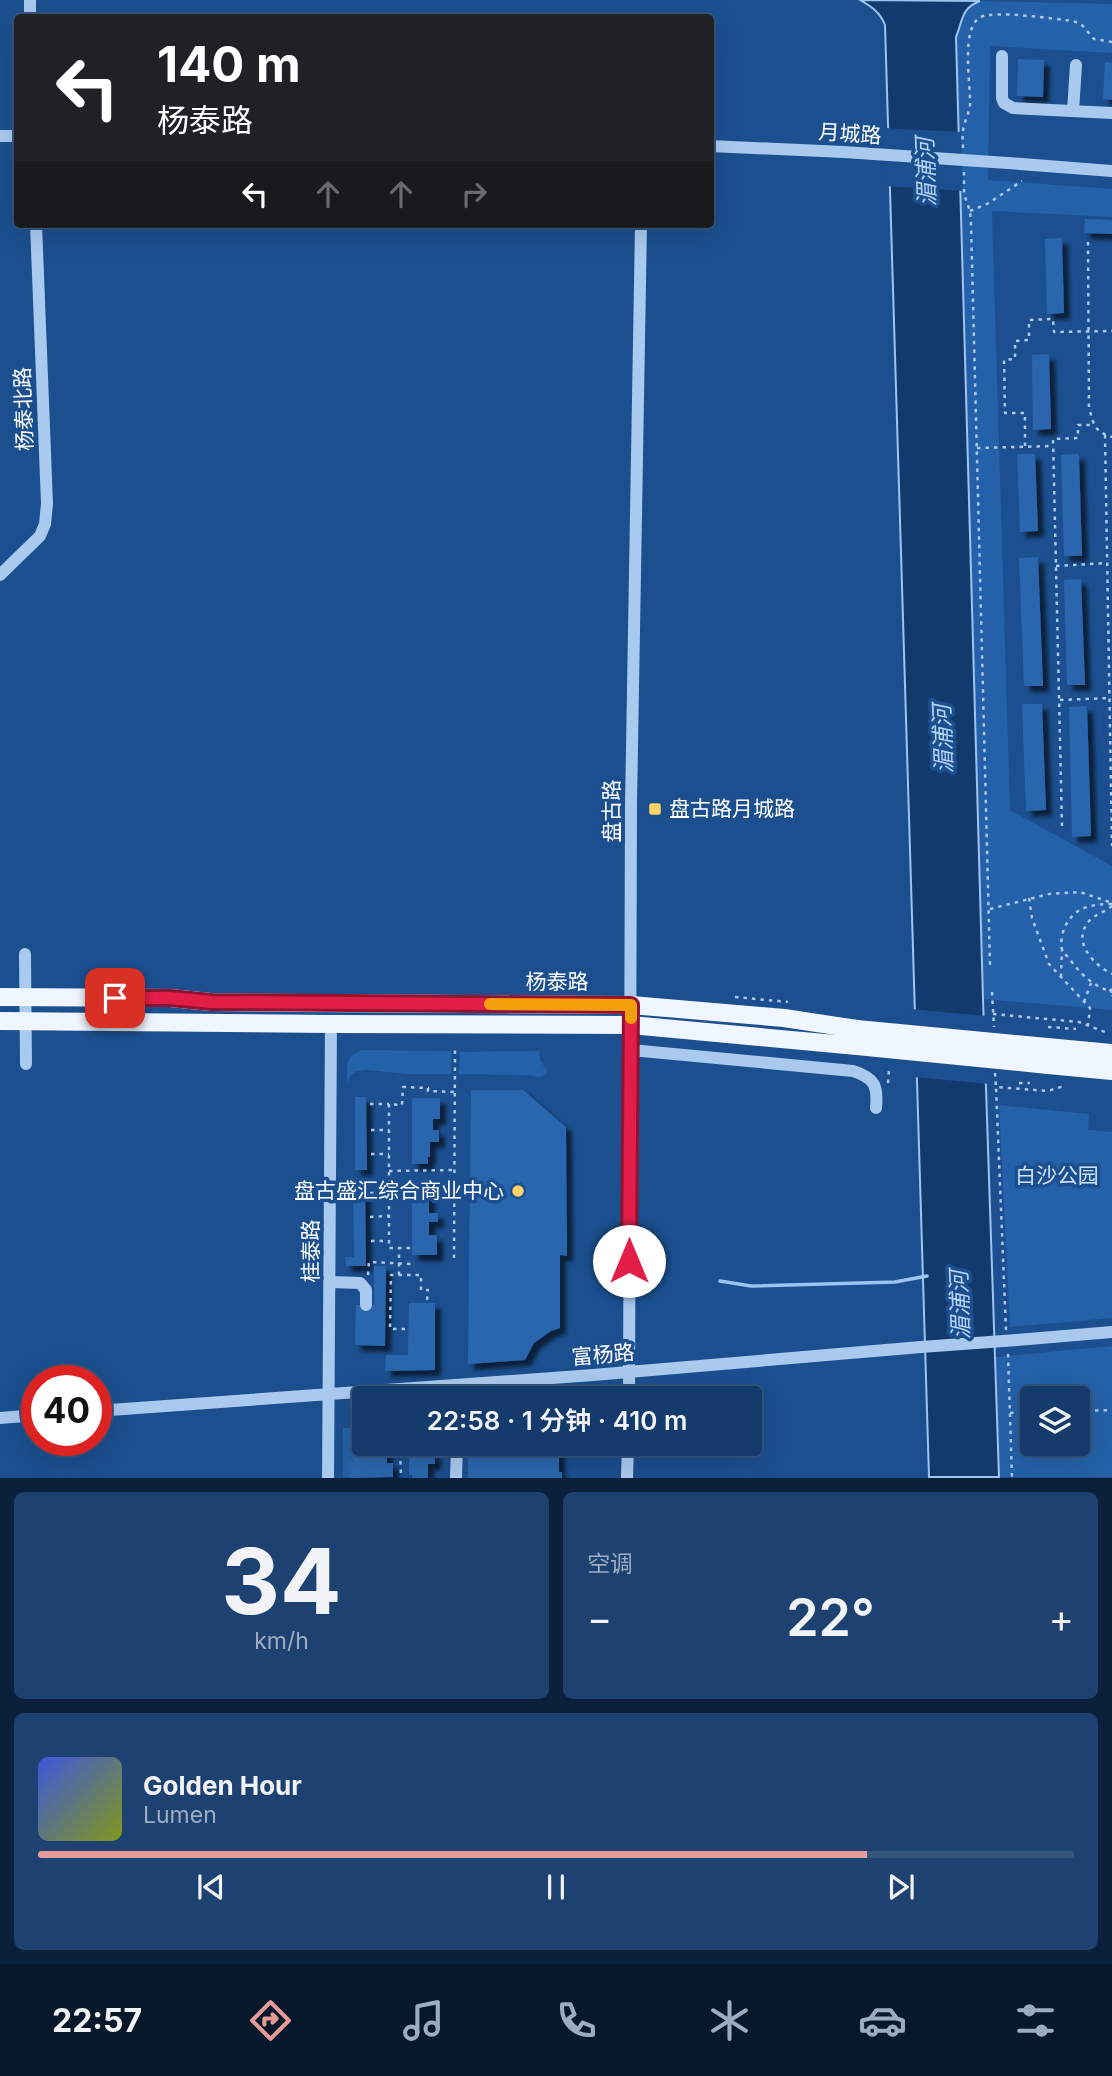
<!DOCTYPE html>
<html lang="zh">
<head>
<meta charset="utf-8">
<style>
	:root { --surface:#143b6b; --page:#1d4271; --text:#f1f3f6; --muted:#9dadc1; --line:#33557e; --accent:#e69b98 }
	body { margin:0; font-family:Inter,"Noto Sans SC",sans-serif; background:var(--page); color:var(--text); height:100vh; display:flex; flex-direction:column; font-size:26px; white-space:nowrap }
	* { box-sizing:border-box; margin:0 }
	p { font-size:23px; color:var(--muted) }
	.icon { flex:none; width:38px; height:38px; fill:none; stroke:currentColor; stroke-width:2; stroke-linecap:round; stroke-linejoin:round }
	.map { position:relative; height:1478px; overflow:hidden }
	.sheet { display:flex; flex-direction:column; gap:14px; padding:14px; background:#0b203b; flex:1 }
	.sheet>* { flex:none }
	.guide { position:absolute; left:14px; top:14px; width:700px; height:214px; border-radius:7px; box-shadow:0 7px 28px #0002,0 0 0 2px var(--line); background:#202124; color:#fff; overflow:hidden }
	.buttons { position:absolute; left:1020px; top:1386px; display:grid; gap:14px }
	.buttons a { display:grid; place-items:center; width:70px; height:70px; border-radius:7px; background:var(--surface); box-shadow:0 7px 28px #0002,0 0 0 2px var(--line); font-size:35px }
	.speed { position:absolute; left:21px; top:1365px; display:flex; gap:14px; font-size:35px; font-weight:700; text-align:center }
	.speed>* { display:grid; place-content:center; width:91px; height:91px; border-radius:50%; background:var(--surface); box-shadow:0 7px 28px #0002,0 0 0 2px var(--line); line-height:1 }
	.speed .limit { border:10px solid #d22; background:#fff; color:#111 }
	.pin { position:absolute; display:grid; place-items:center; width:60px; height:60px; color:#fff; margin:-30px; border-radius:14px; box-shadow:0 4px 10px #0006 }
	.me { position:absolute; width:77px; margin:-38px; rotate:0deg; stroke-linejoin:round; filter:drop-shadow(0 0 5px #0008) }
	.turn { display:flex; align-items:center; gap:24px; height:147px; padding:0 28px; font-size:32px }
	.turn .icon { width:91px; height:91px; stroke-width:2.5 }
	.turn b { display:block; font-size:49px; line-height:60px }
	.lanes { display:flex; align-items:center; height:66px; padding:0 28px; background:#0003; justify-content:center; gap:35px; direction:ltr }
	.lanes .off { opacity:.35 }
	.big { font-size:52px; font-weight:600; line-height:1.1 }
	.sheet .card { flex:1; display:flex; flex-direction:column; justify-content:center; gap:10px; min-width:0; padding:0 24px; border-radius:10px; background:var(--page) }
	.sheet .dial { align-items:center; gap:0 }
	.dial b { font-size:91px; line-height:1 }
	.song { display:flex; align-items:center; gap:21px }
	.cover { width:84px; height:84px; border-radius:10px; background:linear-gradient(135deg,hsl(230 70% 55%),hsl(70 70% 35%)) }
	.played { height:7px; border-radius:4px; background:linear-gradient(90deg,var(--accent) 80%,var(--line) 80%) }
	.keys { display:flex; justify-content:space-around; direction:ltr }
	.heat { display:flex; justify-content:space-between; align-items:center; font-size:38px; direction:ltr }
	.sheet .tiles { flex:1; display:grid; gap:14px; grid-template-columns:1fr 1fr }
	.card:last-child { grid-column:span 2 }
	.trip { position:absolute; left:352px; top:1386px; width:410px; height:70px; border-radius:7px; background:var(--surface); box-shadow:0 7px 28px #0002,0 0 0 2px var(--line); font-weight:600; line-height:70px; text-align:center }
	.menu { display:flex; height:112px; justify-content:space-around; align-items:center; background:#08182b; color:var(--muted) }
	.menu .icon { width:49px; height:49px }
	.menu .current { color:var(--accent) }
	.menu b { font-size:32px; color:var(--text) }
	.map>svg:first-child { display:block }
	.green { fill:#2461a8; fill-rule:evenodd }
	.water { fill:#123a6d; stroke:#9cc4f0; stroke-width:2 }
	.pier { fill:#1b4f8f }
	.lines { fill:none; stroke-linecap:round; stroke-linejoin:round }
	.stream { stroke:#9cc4f0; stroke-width:3.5 }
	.building { fill:#2a66ad; filter:url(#shadow) }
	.path { stroke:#a9c9ee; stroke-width:2.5; stroke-dasharray:3.5 5; stroke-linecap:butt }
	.minor { stroke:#a9c9ee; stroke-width:12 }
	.major { stroke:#f0f6ff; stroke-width:18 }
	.minor-bridge { stroke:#a9c9ee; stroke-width:12 }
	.major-bridge { stroke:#f0f6ff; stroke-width:18 }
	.route-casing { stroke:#92132f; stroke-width:18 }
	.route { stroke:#e11d48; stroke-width:12 }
	.slow { stroke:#f59e0b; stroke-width:12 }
	.poi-dot { fill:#ffd166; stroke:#1b4f8f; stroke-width:2.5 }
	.labels { text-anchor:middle; stroke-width:7; stroke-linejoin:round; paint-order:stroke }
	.street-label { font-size:21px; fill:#fff; stroke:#1b4f8f }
	.poi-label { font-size:21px; fill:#fff; stroke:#1b4f8f; text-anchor:start }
	.park-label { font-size:21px; fill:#cfe3fa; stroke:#1b4f8f }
	.water-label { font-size:23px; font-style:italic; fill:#b5d3f5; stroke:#1b4f8f }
</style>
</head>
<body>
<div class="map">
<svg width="1112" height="1478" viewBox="0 0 1112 1478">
	<defs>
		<filter id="shadow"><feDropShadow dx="6" dy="6" stdDeviation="2" flood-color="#0009"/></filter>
	</defs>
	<rect width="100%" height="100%" fill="#1b4f8f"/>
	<path class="green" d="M980,1L1112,4V53L990,46L988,180L1112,189V217L992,211L1010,810L1112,866V1010L983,999L956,37C963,20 961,8 980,1Z
		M362,1050L451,1051V1074H407L367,1070L357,1071L350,1076L347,1084C347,1068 344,1056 362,1050Z
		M539,1051L540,1060L547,1070L546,1074C539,1079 535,1076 528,1075L459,1074L460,1052Z
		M999,1105L1089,1114L1088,1130L1112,1132V1318L1010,1327Z
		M1112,1346V1477H999L996,1357ZM1032,1398H1078V1444H1032Z
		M364,1410V1431L354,1462H349V1477L343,1478V1428H351V1415H364Z"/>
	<path class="water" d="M860,0L980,1C961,8 963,20 956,37L983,999L999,1477H929L885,25C880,12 872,7 860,0Z"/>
	<path class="pier" d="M885,128L961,132L963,191L886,186Z
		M911,1009L987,1016L988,1048L912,1041Z
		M912,1045L989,1052L990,1084L913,1077Z"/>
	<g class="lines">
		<path class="stream" d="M720,1281L751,1286L895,1282L927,1276"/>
	</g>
	<path class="building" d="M1018,59L1044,60L1043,97L1017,96Z
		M1105,62L1112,63V100L1103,99Z
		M1085,219L1112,220V234L1084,233Z
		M1062,238L1064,313L1047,314L1045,239Z
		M1049,354L1051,429L1033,430L1032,355Z
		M1017,454H1035L1038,531L1020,532Z
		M1079,454L1082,556H1064L1061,455Z
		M1038,557L1043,686H1024L1019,558Z
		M1081,579L1085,685H1067L1064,580Z
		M1022,704H1042L1046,810L1026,811Z
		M1087,706L1091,836L1072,837L1069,707Z
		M471,1090H523L566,1127L567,1256L560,1255V1328L551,1331L534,1343L525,1360L468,1364Z
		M355,1097H366L367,1170H355Z
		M412,1098H440V1119H433V1130H439V1142H430V1157H428V1164H412Z
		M353,1185H365L366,1266H346L345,1257H354Z
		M416,1190H429V1213H438V1222H429V1235H437V1255H412V1197H416Z
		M374,1266H386L385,1346L355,1345L356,1305H374Z
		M409,1303H435V1370L385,1371L386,1355H408Z
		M354,1431H364V1444H387V1463H393V1477L349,1478V1462H354Z
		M409,1444H427V1452H435V1464H428V1478H412V1475H409Z
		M468,1444H559V1472H562V1478H468Z"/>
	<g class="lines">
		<path class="path" d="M963,148C963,142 962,136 963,131C964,122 969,114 970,105C971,85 960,27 981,17C995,10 1054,19 1073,21L1081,24L1094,39L1112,42
			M964,172V194L970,211L971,223L990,965
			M970,211L987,204L1022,181
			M1088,242L1089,407C1093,423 1094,432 1112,437
			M1105,435L1112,846
			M1025,446V413H1005L1004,360L1015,359V341L1029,340V320L1053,319L1054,332L1112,331
			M977,448L1053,446
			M1056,566L1107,563
			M1060,700L1110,698
			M1062,826L1053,439L1078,438V425H1093
			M1029,898L1032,918L1049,964L1090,1008L1088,1025
			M1112,904C1089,904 1071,908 1063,932C1062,937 1060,945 1062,949C1063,953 1066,955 1069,958C1080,974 1093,986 1112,992
			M1112,906C1105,912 1094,915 1089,921C1071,942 1094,965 1112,974
			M990,909L1049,894L1080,892L1112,903
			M1061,977L1062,948
			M1112,989L1109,992L1112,996
			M992,992L994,1027
			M735,997L788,1002
			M1084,1002L1091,983
			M993,1014L1079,1022L1105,1032
			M1048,1027L1076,1029
			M995,1073L996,1087
			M888,1083L889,1070
			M1019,1083H1030
			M370,1104H389
			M371,1130H389
			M371,1154H389
			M389,1171L455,1170
			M370,1193H389
			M370,1217L389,1216
			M371,1241H389
			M410,1248H389V1104L402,1105L403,1087L428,1088V1091L455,1092
			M454,1258L455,1047
			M368,1275L369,1262L413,1264
			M399,1275V1248
			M405,1329H390L391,1275H421V1290H428L427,1300
			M1006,1330L996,1087L1048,1091L1064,1086
			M1008,1354L1012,1478
			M1078,1411L1112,1410
			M1010,1413L1032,1412
			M400,1444L401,1478"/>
		<path class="minor" d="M30,0V18
			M1002,56V98L1004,103L1013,108L1112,113
			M1073,111L1076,65
			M0,136H18
			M710,146L844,152
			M1008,163L1112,171
			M0,575L40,536L45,524L47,504L36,224
			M25,954L26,1064
			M631,1050L853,1071C875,1078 878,1086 876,1108
			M330,1282L360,1283L366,1290V1305
			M1017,1340L1112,1332
			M629,1398L631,805L641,224
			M96,1411L593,1375L921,1347
			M0,1418L37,1415
			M328,1478L331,1024
			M456,1478L457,1444
			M627,1478L628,1444"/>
		<path class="major" d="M0,997L170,998L211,1002L303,1003L631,1005L784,1018L857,1029
			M0,1021L331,1024L631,1025L857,1046
			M1047,1047L1112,1053
			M1048,1065L1112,1071"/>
		<path class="minor-bridge" d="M844,152L1008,163
			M921,1347L1017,1340"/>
		<path class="major-bridge" d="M857,1029L1047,1047
			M857,1046L1048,1065"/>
	</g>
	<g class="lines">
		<g class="route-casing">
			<path id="route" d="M115,998H170L211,1002L631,1005L629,1261"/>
		</g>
		<use href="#route" class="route"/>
		<path class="slow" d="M490,1004L631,1005V1018"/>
	</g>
	<g class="poi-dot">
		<rect x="648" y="802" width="14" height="14" rx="3.5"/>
		<circle cx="518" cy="1191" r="7"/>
	</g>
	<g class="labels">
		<g class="street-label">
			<text transform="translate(850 134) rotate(4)" y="7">月城路</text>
			<text transform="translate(24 409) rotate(-92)" y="7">杨泰北路</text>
			<text transform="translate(612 811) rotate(-90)" y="7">盘古路</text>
			<text x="557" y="989">杨泰路</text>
			<text transform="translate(311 1251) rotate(-90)" y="7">桂泰路</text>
			<text transform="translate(603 1355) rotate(-5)" y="7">富杨路</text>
		</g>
		<g class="poi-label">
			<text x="669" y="816">盘古路月城路</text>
			<text x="504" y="1198" text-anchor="end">盘古盛汇综合商业中心</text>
		</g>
		<g class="park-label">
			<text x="1057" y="1183">白沙公园</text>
		</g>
		<g class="water-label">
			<text transform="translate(926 172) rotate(-92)" y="8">湄浦河</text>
			<text transform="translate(943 739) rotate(-92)" y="8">湄浦河</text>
			<text transform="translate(960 1305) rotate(-92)" y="8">湄浦河</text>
		</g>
	</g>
</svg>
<div class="buttons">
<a><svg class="icon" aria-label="layers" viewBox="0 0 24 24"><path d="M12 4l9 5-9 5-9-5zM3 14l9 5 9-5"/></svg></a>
</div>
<div class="speed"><div class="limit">40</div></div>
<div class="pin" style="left:115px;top:998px;background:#d93025"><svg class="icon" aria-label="arrive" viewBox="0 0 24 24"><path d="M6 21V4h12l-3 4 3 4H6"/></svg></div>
<svg class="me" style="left:629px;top:1261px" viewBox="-20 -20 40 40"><circle r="19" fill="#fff"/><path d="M0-13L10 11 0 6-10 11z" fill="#e11d48"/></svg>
<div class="trip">22:58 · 1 分钟 · 410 m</div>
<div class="guide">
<div class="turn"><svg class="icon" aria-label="left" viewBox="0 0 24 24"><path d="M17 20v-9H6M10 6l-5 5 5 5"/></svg><div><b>140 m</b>杨泰路</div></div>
<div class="lanes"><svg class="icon" aria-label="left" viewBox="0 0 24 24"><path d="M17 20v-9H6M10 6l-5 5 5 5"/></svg><svg class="icon off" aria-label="ahead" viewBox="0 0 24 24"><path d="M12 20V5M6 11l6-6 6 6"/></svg><svg class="icon off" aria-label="ahead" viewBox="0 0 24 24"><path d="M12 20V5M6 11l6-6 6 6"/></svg><svg class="icon off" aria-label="right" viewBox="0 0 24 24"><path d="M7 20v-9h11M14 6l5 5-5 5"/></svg></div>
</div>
</div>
<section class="sheet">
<div class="tiles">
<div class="card dial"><b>34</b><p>km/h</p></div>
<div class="card"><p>空调</p>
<div class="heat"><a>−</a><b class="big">22°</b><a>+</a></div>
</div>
<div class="card">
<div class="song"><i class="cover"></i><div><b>Golden Hour</b><p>Lumen</p></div></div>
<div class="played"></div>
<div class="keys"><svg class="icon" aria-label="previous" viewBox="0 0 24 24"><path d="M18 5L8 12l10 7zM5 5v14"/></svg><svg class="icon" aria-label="pause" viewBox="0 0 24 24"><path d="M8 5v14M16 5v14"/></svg><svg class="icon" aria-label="next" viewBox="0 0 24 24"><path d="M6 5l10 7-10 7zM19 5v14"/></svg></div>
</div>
</div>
</section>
<nav class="menu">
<b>22:57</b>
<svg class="icon current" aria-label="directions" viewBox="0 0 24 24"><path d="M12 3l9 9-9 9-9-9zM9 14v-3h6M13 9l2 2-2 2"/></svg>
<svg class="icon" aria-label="music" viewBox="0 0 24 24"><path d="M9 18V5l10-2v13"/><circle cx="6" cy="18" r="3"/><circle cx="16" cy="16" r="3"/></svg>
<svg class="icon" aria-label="phone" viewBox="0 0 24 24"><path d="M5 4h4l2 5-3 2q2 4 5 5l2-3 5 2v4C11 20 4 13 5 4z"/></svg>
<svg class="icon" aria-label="climate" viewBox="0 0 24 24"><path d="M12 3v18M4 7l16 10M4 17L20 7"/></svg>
<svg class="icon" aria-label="car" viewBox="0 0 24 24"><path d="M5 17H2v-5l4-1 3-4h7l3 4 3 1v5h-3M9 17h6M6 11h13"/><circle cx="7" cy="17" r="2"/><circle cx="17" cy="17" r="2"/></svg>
<svg class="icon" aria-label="filters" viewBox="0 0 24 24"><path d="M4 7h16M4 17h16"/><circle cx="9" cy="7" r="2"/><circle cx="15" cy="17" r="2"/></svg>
</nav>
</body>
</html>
